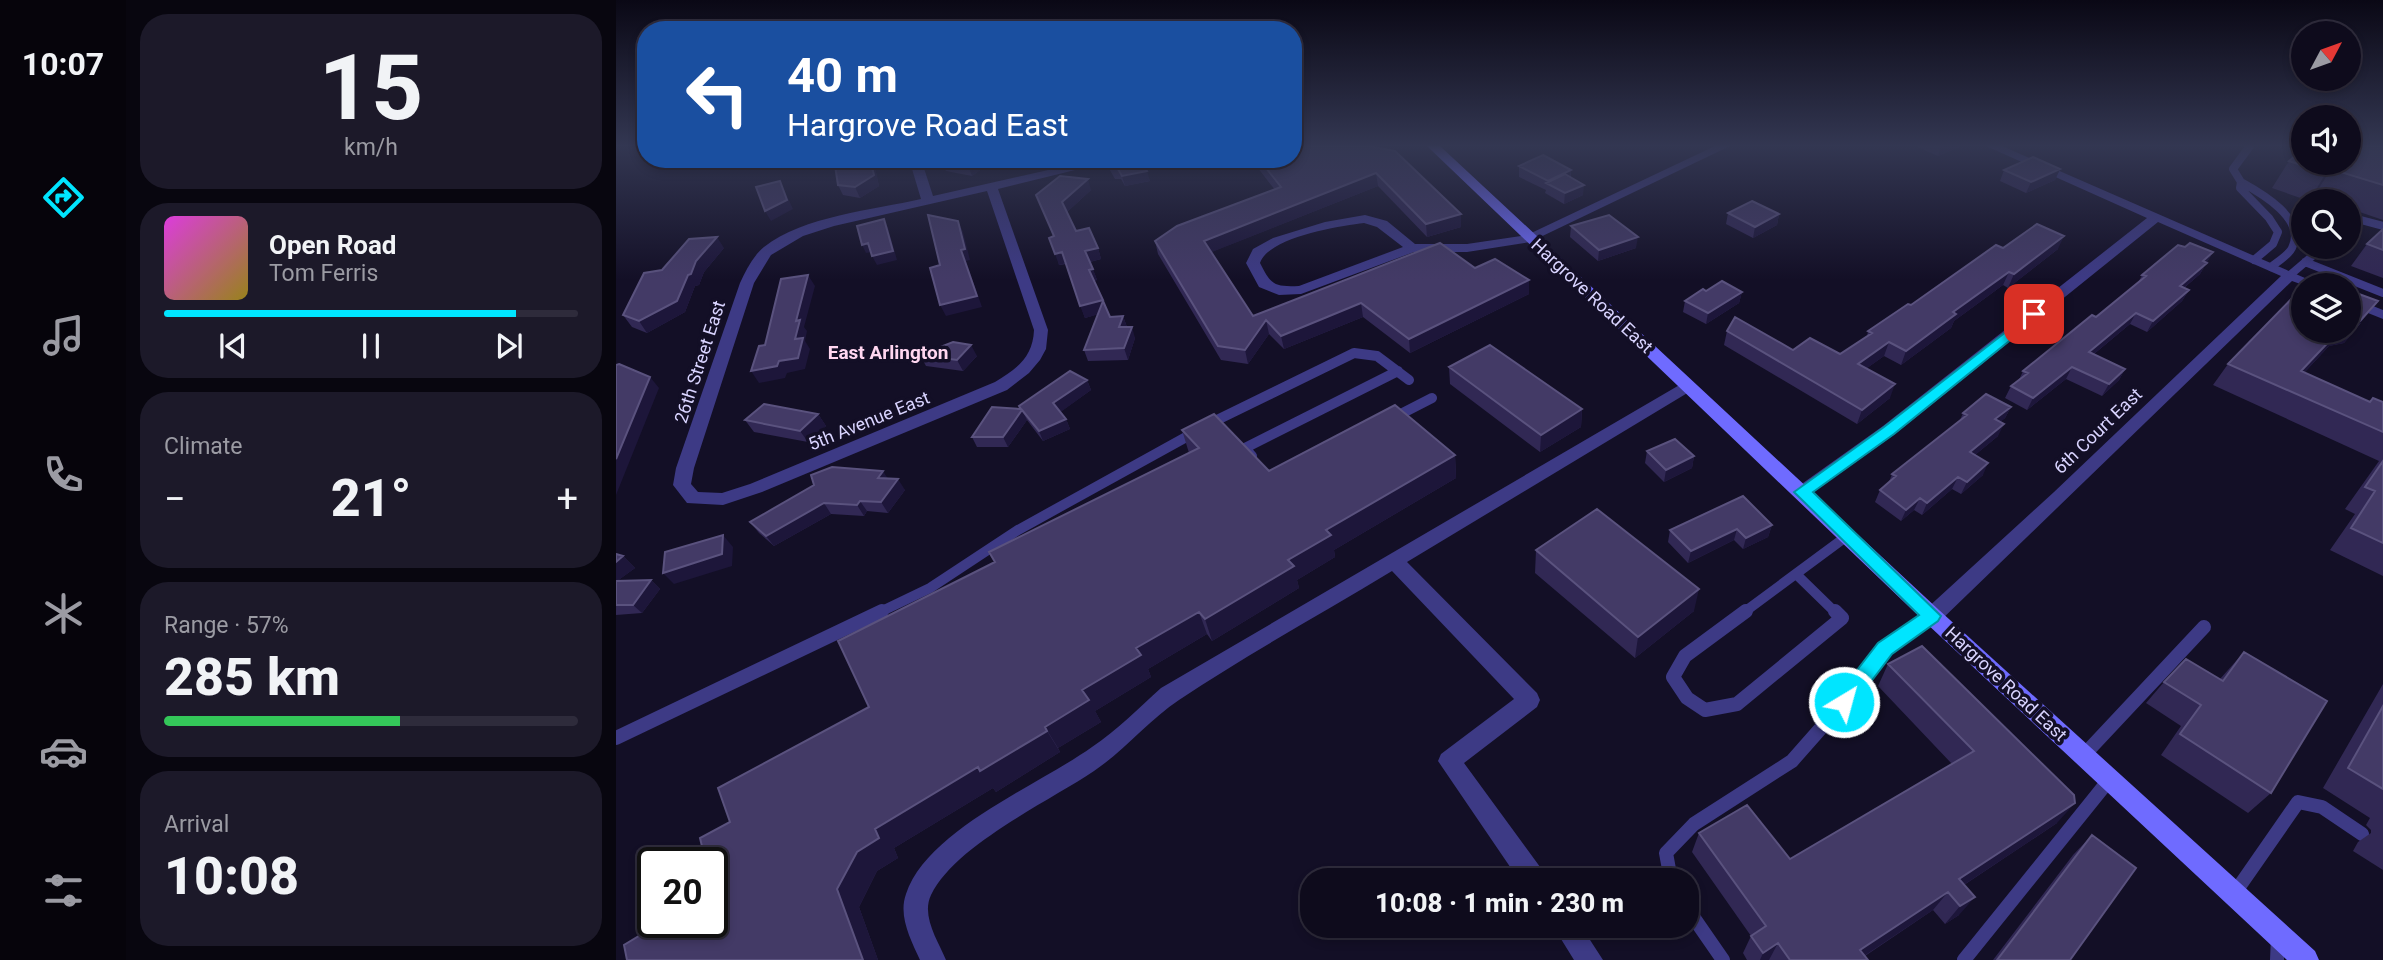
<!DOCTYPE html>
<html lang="en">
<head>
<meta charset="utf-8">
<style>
	:root { --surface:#0e0b1c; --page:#1c1929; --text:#f1f3f6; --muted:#9b9ba3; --line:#2e2b3b; --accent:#00e5ff }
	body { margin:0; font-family:Roboto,sans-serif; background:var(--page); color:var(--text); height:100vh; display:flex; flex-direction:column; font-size:26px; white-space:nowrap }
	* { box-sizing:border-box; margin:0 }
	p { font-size:23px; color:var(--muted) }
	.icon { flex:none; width:38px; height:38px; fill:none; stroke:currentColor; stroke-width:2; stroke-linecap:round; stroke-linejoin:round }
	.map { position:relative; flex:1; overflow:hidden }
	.side { display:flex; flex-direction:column; gap:14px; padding:14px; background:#08060f; width:490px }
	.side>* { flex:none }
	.banner { position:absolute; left:21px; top:21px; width:665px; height:147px; border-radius:28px; box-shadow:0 4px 10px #0003,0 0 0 2px var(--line); background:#1a4fa0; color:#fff; overflow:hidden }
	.needle { width:46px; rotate:49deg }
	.tools { position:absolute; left:1675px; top:21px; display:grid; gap:14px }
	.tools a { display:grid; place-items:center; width:70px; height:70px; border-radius:50%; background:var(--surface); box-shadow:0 4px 10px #0003,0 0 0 2px var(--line); font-size:35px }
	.speed { position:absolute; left:21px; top:847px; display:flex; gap:14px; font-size:35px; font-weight:700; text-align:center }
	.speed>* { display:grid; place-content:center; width:91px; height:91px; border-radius:50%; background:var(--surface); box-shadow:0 4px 10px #0003,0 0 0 2px var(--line); line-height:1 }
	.speed .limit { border:4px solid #111; border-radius:10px; background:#fff; color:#111 }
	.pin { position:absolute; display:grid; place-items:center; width:60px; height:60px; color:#fff; margin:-30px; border-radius:14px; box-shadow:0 4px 10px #0006 }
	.me { position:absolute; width:77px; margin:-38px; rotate:37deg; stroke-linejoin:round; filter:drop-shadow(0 0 5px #0008) }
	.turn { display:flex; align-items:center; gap:24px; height:147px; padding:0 35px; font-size:32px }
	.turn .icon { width:91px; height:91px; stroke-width:2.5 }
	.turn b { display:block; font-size:49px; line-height:60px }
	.big { font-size:52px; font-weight:800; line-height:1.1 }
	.side .card { flex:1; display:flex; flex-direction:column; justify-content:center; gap:10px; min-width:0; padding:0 24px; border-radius:28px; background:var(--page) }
	.side .dial { align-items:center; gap:0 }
	.dial b { font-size:91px; line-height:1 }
	.song { display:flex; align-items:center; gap:21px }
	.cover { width:84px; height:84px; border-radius:10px; background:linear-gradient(135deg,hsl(300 70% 55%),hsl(50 70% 35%)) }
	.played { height:7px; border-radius:4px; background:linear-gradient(90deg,var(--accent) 85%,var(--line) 85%) }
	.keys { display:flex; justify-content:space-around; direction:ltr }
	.heat { display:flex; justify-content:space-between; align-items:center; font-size:38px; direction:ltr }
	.charge { height:10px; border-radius:5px; background:linear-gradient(90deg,#34c759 57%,var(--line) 0) }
	.trip { position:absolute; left:684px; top:868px; width:399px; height:70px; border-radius:28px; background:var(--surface); box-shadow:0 4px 10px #0003,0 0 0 2px var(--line); font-weight:800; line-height:70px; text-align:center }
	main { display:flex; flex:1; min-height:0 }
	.dock { display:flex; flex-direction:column; width:126px; justify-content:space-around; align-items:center; background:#06040b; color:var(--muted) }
	.dock .icon { width:49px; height:49px }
	.dock .on { color:var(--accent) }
	.dock b { font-size:32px; color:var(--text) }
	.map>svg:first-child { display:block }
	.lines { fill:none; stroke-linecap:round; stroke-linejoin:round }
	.lane-far2 { stroke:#3d3a85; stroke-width:8 }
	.lane-far1 { stroke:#3d3a85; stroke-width:10 }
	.lane { stroke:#3d3a85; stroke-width:14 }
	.street { fill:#3d3a85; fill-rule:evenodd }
	.secondary { fill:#6f6bff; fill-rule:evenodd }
	.wall { fill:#312854 }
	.shaded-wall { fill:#1d163a }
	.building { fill:#433a66; stroke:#5a527e; stroke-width:2 }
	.route { fill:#00e5ff; stroke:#0095a6; stroke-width:2 }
	.labels { text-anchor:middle; stroke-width:7; stroke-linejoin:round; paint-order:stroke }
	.street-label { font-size:18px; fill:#d9d4ff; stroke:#130f26 }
	.neighbourhood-label { font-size:19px; font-weight:bold; fill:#ffd6f0; stroke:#130f26 }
</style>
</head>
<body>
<main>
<nav class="dock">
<b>10:07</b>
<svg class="icon on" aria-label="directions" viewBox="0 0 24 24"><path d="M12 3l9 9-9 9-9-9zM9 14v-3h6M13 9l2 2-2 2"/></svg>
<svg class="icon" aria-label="music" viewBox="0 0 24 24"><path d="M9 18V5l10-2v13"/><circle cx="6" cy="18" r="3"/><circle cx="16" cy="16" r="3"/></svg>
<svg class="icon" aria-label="phone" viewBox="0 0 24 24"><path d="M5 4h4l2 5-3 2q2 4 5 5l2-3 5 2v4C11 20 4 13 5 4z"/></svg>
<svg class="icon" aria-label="climate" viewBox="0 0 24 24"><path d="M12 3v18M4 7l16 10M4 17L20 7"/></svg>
<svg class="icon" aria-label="car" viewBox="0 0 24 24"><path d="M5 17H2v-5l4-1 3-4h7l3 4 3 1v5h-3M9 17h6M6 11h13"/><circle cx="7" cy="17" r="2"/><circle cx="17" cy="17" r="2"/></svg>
<svg class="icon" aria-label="filters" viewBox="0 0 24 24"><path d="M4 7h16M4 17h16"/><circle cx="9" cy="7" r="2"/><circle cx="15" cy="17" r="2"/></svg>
</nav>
<section class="side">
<div class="card dial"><b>15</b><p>km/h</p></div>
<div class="card">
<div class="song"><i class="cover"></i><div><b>Open Road</b><p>Tom Ferris</p></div></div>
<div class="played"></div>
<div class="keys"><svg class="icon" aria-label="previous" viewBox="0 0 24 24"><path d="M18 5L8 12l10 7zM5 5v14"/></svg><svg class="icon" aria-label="pause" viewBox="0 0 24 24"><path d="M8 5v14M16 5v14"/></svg><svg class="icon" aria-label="next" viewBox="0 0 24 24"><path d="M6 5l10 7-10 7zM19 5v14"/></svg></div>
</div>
<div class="card"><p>Climate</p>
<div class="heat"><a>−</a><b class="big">21°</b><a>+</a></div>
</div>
<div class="card"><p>Range · 57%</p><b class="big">285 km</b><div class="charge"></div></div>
<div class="card"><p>Arrival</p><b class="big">10:08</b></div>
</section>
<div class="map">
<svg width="1767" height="960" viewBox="0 0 1767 960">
	<rect width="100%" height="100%" fill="#130f26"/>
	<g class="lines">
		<path class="lane-far2" d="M1625,182L1617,169L1634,146
			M1732,225L1741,219L1767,226
			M1638,260L1657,244L1662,232L1653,218L1624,188L1625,182C1645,193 1691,219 1676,248C1672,256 1662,261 1655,267
			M1689,262L1767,293
			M1674,275L1707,247"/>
		<path class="lane-far1" d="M777,418L816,398
			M636,456L629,448L782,371
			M1181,575L1220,613
			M262,613L314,588L402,530L601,420L738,353L761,356L793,380
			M1127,613L1231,536"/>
		<path class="lane" d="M1130,611L1069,656L1057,677L1071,698L1089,710L1121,704L1226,618L1219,611
			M0,738L266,611
			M1467,756L1588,627
			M1055,880L1050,853L1078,824L1176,761L1228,702L1269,648L1316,616
			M1618,894L1682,802L1706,807L1746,834
			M1071,908L1107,960
			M1348,960L1493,780
			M1661,960L1662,937"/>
		<path class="street" d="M1099,146H1114L914,242L851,252H798L685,294L663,295L643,287L630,263L637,249L657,238L709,222L749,215L771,221L799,244H851L911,235ZM748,223L761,227L787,247L683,286C658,287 655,285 644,263C653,237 723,226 748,223Z
			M1370,146H1386L1705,285H1687L1676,281L1323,622L1316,624L1309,622L1306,616L1309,610L1438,492L1665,276L1542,222L1279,434L1192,496H1180L1177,492L1180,488L1267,426L1531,218Z
			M293,159H305L317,196L481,159H504L382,189L432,330L430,349L424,360L413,373L391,390L146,492L107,505L71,503L57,485L60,468L124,283C130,270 137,256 148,247C187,216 258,210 305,199ZM371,191L418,330C417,357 401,369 379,382L134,484L106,493L82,492L75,484L78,468L138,283L155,255L187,236L218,226Z
			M1732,296L1767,310V319L1732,305Z
			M1072,380L1080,385L1078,389L791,562L921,693L924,700L921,707L848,763L927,871L930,880H903L822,761L825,754L898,699L776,571C705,614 632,654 563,700C533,720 509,750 478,771C432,802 339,845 315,895C305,916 322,941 330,960H304C295,940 282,916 290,894C311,830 423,785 476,747C501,730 523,708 545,688Z
			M937,926H965L987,960H958Z"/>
		<path class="secondary" d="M811,146H824L1323,610L1699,951L1703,960H1671L1309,622Z"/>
	</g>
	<path class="wall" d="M1299,146H1346L1322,156Z
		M1767,146V220L1732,208V201H1713L1698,196L1693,201L1656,188L1673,161Z
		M761,147L845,227L811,237L762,186L595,252L637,316L859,268L913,294L794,353L747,317L668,349L653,334L632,364L605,360L542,254L539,241L659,190L638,163L624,166L617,159H677Z
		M218,159H257L263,186L244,198L227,195L222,185Z
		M489,159H524L534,181L509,186L505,179H499L491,165Z
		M325,160L371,165L356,176L330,171Z
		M903,166L955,170V177L967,195L948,204L929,193L930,190L903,177Z
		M1444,169L1439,180L1410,193L1384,181L1388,170Z
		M475,190L451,212L460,231L482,248L485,259L474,262L481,280L478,281L494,317L507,316L511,327L519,338L512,360L472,361L468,350L482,314L469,318L450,264L443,265L438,237L420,195Z
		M1112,213L1163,214L1161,225L1137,238L1110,224Z
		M955,226L1020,248L982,261L954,237Z
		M1767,229V278L1735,266L1751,244Z
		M1569,247L1597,252L1584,274L1568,288L1573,290L1566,301L1531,332L1514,324L1478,354L1509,369L1503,380L1486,396L1450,379L1411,410L1389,398L1395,386L1403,380L1407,371L1480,317L1522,283L1526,275Z
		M108,248L88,272L83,285L79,286L69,312L31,333L16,327L7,315L46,270Z
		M1387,248L1442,249L1392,288L1387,285L1338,321L1335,328L1285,365L1268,356L1251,368L1274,398L1241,424L1108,345L1111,331L1177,350L1224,354L1251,336L1252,331Z
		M1090,291L1126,292L1123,303L1090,324L1067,312L1069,301Z
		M1745,323L1728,343L1713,346L1688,373L1754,402H1767V576L1714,550L1739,514L1729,509L1763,461L1597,385L1612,364Z
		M304,355L361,356L347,371L310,366Z
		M833,367L966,409L965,427L924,452L834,384Z
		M471,380L475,390L444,412L450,419L454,429L427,441L411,420L392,447H361L356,437L404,409L403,406Z
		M1395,407L1389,418L1384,422L1382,436L1359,455L1367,475L1345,494L1336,489L1306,515L1298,510L1285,521L1259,502L1264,490L1273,482L1276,474L1344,420L1347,413Z
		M202,414L210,426L192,442L138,432L129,420Z
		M566,430L653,471L839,455L840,478L718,550L719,557L681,580L683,588L596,641L591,634L532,669L535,677L479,711L485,722L442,748L444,752L380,792L377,788L278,848L282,858L261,871L243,907L262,960H11L98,891L114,822L253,707L379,563L573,453Z
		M1031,451L1078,456L1076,468L1048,482L1029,463Z
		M272,479L289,490L272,513L251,511L248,516L215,514L158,546L143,533L134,522Z
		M1156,525L1152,537L1127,549L1118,540L1072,563L1052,542L1054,530Z
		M920,550L1078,611L1019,658L919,573Z
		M0,554L7,556L19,568L1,581L35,580L44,589L26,613L0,615Z
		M1628,652L1655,793L1632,813L1545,755L1565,726L1530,703L1548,682L1604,679Z
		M1272,664L1441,823L1348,885L1343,915L1329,924L1317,910L1249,956L1252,960H1131L1127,953L1135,936L1076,852L1083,833L1174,859L1336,764L1262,686Z
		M1767,684V870L1737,851L1742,842L1755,833V830L1750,825L1754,818L1707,788Z
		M1476,835L1454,960H1377L1457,855Z"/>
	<path class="shaded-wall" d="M1325,146H1346L1322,156Z
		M254,159H257L263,186L244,198L239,187Z
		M360,159H369L371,165L356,176L352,165Z
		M623,159H637L638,163L624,166Z
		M1444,169L1439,180L1410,193L1415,182Z
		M1715,169L1698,196L1693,201L1710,173Z
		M955,170L954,180L931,184L932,181Z
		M531,171L534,181L509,186L506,176Z
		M760,173L762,186L591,254L588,241Z
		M472,179L475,190L450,213L446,202Z
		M164,181L177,209L155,221L149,211Z
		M968,185L967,195L948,204L949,193Z
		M845,214V227L811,237L810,224Z
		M1163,214L1161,225L1137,238L1139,227Z
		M268,219L272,228L281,260L261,265L256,256Z
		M342,221L347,232L354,260L350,261L366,307L330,316L324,305L345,250Z
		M1448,236L1442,249L1392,288L1398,274Z
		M101,237L108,248L88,272L83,285L79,286L69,312L31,333L23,321L72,275L80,261Z
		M1022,237L1020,248L982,261L983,250Z
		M252,243L257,252L250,253L246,245Z
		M482,248L485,259L473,262L469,251Z
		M446,252L450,263L443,265L439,254Z
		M1597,252L1584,274L1557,297L1564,286L1587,261Z
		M477,269L481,280L477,281L473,270Z
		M1393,272L1387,285L1338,321L1335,328L1285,365L1290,351L1337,312Z
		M192,275L199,286L188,327L191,331L189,341L194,349L189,369L171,373L169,378L143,383L135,371L163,361L180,321Z
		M913,280V294L794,353L793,339Z
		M1573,290L1566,301L1531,332L1537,321Z
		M1126,292L1123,303L1090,324L1092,313Z
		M487,300L491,312L469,318L464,306Z
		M1762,301L1728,343L1713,346L1672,390L1685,371L1723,331H1732V324Z
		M745,303L747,317L668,349L665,336Z
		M1520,313L1514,324L1467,363L1473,352Z
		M507,316L511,327H503Z
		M650,320L653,334L632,364L629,350Z
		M516,327L519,338L512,360L508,348Z
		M1273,342L1268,356L1237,378L1242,364Z
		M355,345L361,356L347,371L341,360Z
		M1456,367L1450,379L1411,410L1417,398Z
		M1509,369L1503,380L1486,396L1493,384Z
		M34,377L43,388L0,495V459Z
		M471,380L475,390L442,414L437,403Z
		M1279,384L1274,398L1241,424L1246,410Z
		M1395,407L1389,418L1374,431L1379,419Z
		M966,409L965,427L924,452L925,435Z
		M406,410L411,420L392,447L387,437Z
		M202,414L210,426L192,442L184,431Z
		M450,419L454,429L427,441L423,431Z
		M1388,424L1382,436L1348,464L1354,452Z
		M839,455L840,478L718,550L719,557L681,580L683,588L596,641L589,619L710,530Z
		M1078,456L1076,468L1048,482L1050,470Z
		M1372,463L1367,475L1345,494L1351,482Z
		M267,471L274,482L262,478Z
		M1342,477L1336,489L1306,515L1311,503Z
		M282,479L289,490L272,513L265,502Z
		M1304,498L1298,510L1285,521L1290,510Z
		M244,501L251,511L248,516L241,505Z
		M208,503L215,514L158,546L150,536Z
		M1156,525L1152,537L1127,549L1130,538Z
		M1121,529L1118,540L1072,563L1075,551Z
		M107,535L117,547L116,566L58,584L47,573Z
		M7,556L19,568L0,582V562Z
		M35,580L44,589L26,613L17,605Z
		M1083,589L1078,611L1019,658L1022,637Z
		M583,612L591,634L532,669L535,677L479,711L485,722L442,748L429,727L466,690L520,648Z
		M431,731L444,752L380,792L377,788L278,848L282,858L261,871L243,907L262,960H247L221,889L241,852L259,829L362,767Z
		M1459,803L1441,823L1334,894L1343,879Z
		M1332,892L1317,910L1242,960L1244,950Z
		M1359,897L1343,915L1329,924L1344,906Z
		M1162,943L1153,960H1144L1147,953Z"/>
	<path class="building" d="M677,146H752L779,151L845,214L810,224L760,173L588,241L637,316L824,243L859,268L879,259L913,280L793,339L745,303L665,336L650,320L629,350L602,346L539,241L561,226L665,187L643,159H677Z
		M1732,146H1767V185L1715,169L1710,173L1673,161L1687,149V163H1732Z
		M927,155L955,170L932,181L903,166Z
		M1417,157L1444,169L1415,182L1388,170Z
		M218,159H254L258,175L239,187L222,185Z
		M327,159H360L352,165L325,160Z
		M490,159H524L531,171L506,176L502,169H496Z
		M949,174L968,185L949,193L930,183Z
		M444,176L472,179L446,202L460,231L473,228L482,248L469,251L477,269L473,270L487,300L464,306L446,252L439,254L433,238L438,236L420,195Z
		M164,181L171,200L149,211L140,187Z
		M1136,201L1163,214L1139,227L1112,213Z
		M312,215L342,221L349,249L345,250L361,296L324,305L314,268L324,265Z
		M993,215L1022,237L983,250L955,226Z
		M268,219L277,251L256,256L252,243L246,245L241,226Z
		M1421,224L1448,236L1398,274L1393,272L1337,312L1340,314L1290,351L1273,342L1242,364L1279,384L1246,410L1111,331L1119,317L1177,350L1194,338L1224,354L1256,333L1252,331L1292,304L1295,305L1380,245L1387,248Z
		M1767,229V250L1751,244Z
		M101,237L80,261L75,274L72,275L61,301L23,321L7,315L28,273L46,270L73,239Z
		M1574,243L1597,252L1587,261L1591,263L1564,286L1573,290L1537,321L1520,313L1473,352L1509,369L1493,384L1456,367L1417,398L1395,386L1412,373L1407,371L1476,315L1480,317L1530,276L1526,275L1562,245L1569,247Z
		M192,275L180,321L184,320L179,339L187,338L182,358L163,361L161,366L135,371L143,346L149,345L165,279Z
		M1697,277L1719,285H1688Z
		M1106,281L1126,292L1092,313L1069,301L1087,289L1090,291Z
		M1687,287V331H1723L1685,371L1754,402L1757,398L1767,402V432L1612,364Z
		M1732,290L1762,301L1744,321L1732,324Z
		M487,301L494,317L507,316L503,327H516L508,348L468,350Z
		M337,342L355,345L341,360L304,355Z
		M874,345L966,409L925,435L833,367Z
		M3,364L34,377L0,459V365Z
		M454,371L471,380L437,403L450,419L423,431L406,410L387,437H356L376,407L405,409L403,406Z
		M1370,394L1395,407L1379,419L1388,424L1354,452L1372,463L1351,482L1342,477L1311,503L1304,498L1290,510L1264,490L1280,476L1276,474L1351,415L1347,413Z
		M148,404L202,414L184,431L129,420Z
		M779,405L839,455L710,530L715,535L672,560L678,566L589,619L583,612L520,648L525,655L466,690L473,700L429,727L431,731L364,771L362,767L259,829L263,838L241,852L221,889L247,960H11L8,945L46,922H96V893L98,891L96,883V863H90L84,838L114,822L102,788L253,707L222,641L379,562L373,552L583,448L566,430L598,414L653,471Z
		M1059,439L1078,456L1050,470L1031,451Z
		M1767,461V543L1735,528L1759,491L1749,487Z
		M216,467L267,471L262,478L282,479L265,502L244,501L241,505L208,503L150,536L134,522L198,485L195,475Z
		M1127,496L1156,525L1130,538L1121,529L1075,551L1054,530Z
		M981,509L1083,589L1022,637L920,550Z
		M107,535L106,554L47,573L49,552Z
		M0,554L7,556L0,562Z
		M35,580L17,605H0V581Z
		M1306,646L1458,795L1459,803L1343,879L1359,897L1344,906L1332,892L1244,950L1252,960H1174L1162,943L1147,953L1135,936L1150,926L1083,833L1131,805L1174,859L1358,751L1272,664Z
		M1628,652L1711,701L1655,793L1564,734L1585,705L1548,682L1570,659L1607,681Z
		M1767,706V789L1732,768Z
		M1476,835L1520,868L1454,960H1381Z"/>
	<linearGradient id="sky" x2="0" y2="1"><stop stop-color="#0a0815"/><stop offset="0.52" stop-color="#333752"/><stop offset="1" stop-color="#333752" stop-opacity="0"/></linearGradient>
	<rect width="1767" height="280" fill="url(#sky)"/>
	<path class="route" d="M1418,310L1423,311V317L1278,434L1197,492L1325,616L1322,621L1276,654L1235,708L1228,711L1221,708L1218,702L1221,696L1262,643L1303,615L1178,492L1268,427Z"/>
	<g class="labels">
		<g class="street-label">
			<text transform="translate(976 296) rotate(43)" y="6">Hargrove Road East</text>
			<text transform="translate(84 362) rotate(-72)" y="6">26th Street East</text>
			<text transform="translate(253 421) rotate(-22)" y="6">5th Avenue East</text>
			<text transform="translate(1482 431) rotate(-44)" y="6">6th Court East</text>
			<text transform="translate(1390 684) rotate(43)" y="6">Hargrove Road East</text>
		</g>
		<g class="neighbourhood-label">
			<text x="272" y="359">East Arlington</text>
		</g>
	</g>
</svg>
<div class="tools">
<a><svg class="needle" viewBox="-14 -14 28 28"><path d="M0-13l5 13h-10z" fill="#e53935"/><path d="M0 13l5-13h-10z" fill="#9b9ba3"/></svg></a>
<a><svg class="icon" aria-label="sound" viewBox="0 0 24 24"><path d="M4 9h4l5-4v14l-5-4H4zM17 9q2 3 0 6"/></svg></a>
<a><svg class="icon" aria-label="search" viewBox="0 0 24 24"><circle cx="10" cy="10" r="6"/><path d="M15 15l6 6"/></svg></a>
<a><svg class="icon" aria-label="layers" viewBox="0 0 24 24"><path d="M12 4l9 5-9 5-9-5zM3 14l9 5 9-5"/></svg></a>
</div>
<div class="speed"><div class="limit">20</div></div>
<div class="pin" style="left:1418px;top:314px;background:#d93025"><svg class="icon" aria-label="arrive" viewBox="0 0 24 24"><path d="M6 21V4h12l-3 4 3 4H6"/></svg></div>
<svg class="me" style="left:1228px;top:702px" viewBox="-20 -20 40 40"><circle r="17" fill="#00e5ff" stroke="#fff" stroke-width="3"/><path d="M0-11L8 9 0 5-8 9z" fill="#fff"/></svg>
<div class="trip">10:08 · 1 min · 230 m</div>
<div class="banner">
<div class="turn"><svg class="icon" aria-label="left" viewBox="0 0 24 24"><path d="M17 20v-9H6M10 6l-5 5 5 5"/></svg><div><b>40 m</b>Hargrove Road East</div></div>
</div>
</div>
</main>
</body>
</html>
